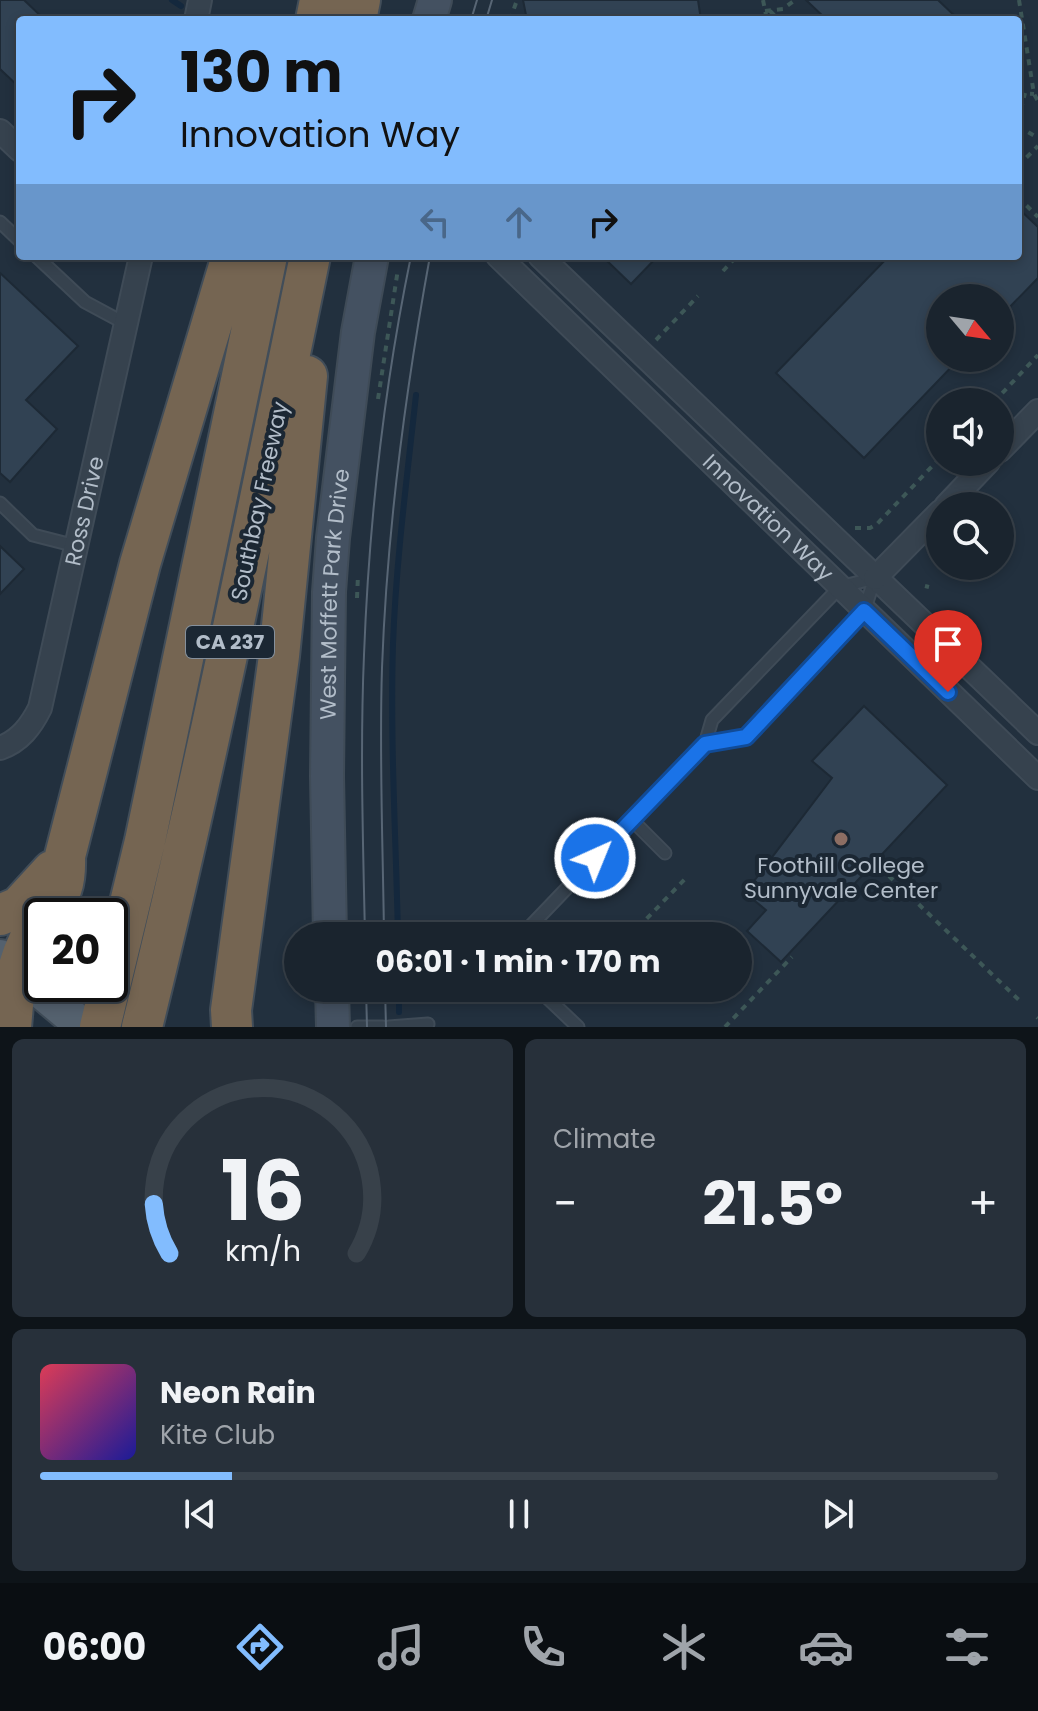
<!DOCTYPE html>
<html lang="en">
<head>
<meta charset="utf-8">
<style>
	:root { --surface:#1a242e; --page:#27303a; --text:#f1f3f6; --muted:#9fa4aa; --line:#38414a; --accent:#82bcfe }
	body { margin:0; font-family:Poppins,sans-serif; background:var(--page); color:var(--text); height:100vh; display:flex; flex-direction:column; font-size:30px; white-space:nowrap }
	* { box-sizing:border-box; margin:0 }
	p { font-size:26px; color:var(--muted) }
	.icon { flex:none; width:44px; height:44px; fill:none; stroke:currentColor; stroke-width:2; stroke-linecap:round; stroke-linejoin:round }
	.map { position:relative; height:1027px; overflow:hidden }
	.drawer { display:flex; flex-direction:column; gap:12px; padding:12px; background:#0e1419; flex:1 }
	.drawer>* { flex:none }
	.guide { position:absolute; left:16px; top:16px; width:1006px; height:244px; border-radius:8px; box-shadow:0 4px 12px #0003,0 0 0 2px var(--line); background:#82bcfe; color:#111; overflow:hidden }
	.needle { width:52px; rotate:119deg }
	.fabs { position:absolute; left:926px; top:284px; display:grid; gap:16px }
	.fabs a { display:grid; place-items:center; width:88px; height:88px; border-radius:50%; background:var(--surface); box-shadow:0 4px 12px #0003,0 0 0 2px var(--line); font-size:40px }
	.speed { position:absolute; left:24px; top:898px; display:flex; gap:16px; font-size:40px; font-weight:700; text-align:center }
	.speed>* { display:grid; place-content:center; width:104px; height:104px; border-radius:50%; background:var(--surface); box-shadow:0 4px 12px #0003,0 0 0 2px var(--line); line-height:1 }
	.speed .limit { border:4px solid #111; border-radius:12px; background:#fff; color:#111 }
	.pin { position:absolute; display:grid; place-items:center; width:68px; height:68px; color:#fff; margin:-82px -34px; border-radius:50% 50% 50% 0; rotate:-45deg; box-shadow:0 0 8px #0007 }
	.pin .icon { rotate:45deg }
	.me { position:absolute; width:88px; margin:-44px; rotate:44deg; stroke-linejoin:round; filter:drop-shadow(0 0 6px #0008) }
	.turn { display:flex; align-items:center; gap:28px; height:168px; padding:0 32px; font-size:36px }
	.turn .icon { width:104px; height:104px; stroke-width:2.5 }
	.turn b { display:block; font-size:56px; line-height:68px }
	.lanes { display:flex; align-items:center; height:76px; padding:0 32px; background:#0003; justify-content:center; gap:40px; direction:ltr }
	.lanes .off { opacity:.35 }
	.big { font-size:60px; font-weight:700; line-height:1.1 }
	.drawer .card { flex:1; display:flex; flex-direction:column; justify-content:center; gap:12px; min-width:0; padding:0 28px; border-radius:12px; background:var(--page) }
	.drawer .dial { align-items:center; gap:0 }
	.dial svg { height:208px; overflow:visible; fill:none; stroke:var(--line); stroke-width:7; stroke-linecap:round; text-anchor:middle }
	.dial text { fill:var(--text); stroke:none }
	.song { display:flex; align-items:center; gap:24px }
	.cover { width:96px; height:96px; border-radius:12px; background:linear-gradient(135deg,hsl(350 70% 55%),hsl(240 70% 35%)) }
	.played { height:8px; border-radius:4px; background:linear-gradient(90deg,var(--accent) 20%,var(--line) 20%) }
	.keys { display:flex; justify-content:space-around; direction:ltr }
	.heat { display:flex; justify-content:space-between; align-items:center; font-size:44px; direction:ltr }
	.drawer .tiles { flex:1; display:grid; gap:12px; grid-template-columns:1fr 1fr }
	.card:last-child { grid-column:span 2 }
	.trip { position:absolute; left:284px; top:922px; width:468px; height:80px; border-radius:40px; background:var(--surface); box-shadow:0 4px 12px #0003,0 0 0 2px var(--line); font-weight:700; line-height:80px; text-align:center }
	.tabs { display:flex; height:128px; justify-content:space-around; align-items:center; background:#0a0e12; color:var(--muted) }
	.tabs .icon { width:56px; height:56px }
	.tabs .on { color:var(--accent) }
	.tabs b { font-size:36px; color:var(--text) }
	.map>svg:first-child { display:block }
	.lines { fill:none; stroke-linecap:round; stroke-linejoin:round }
	.stream { stroke:#14283d; stroke-width:6 }
	.building { fill:#314253; stroke:#1d2935; stroke-width:2 }
	.service-casing { stroke:#3f4b57; stroke-width:15 }
	.minor-casing { stroke:#3f4b57; stroke-width:26 }
	.secondary-casing { stroke:#3f4b57; stroke-width:36 }
	.primary-casing { stroke:#3f4b57; stroke-width:38 }
	.motorway-casing { stroke:#414d59; stroke-width:44 }
	.path { stroke:#3d5757; stroke-width:4; stroke-dasharray:6 6; stroke-linecap:butt }
	.service { stroke:#36424e; stroke-width:11 }
	.minor { stroke:#36424e; stroke-width:22 }
	.secondary { stroke:#445161; stroke-width:32 }
	.primary { stroke:#54616e; stroke-width:34 }
	.motorway { stroke:#756552; stroke-width:40 }
	.tram { stroke:#586675; stroke-width:2 }
	.route-casing { stroke:#114b97; stroke-width:20 }
	.route { stroke:#1a73e8; stroke-width:14 }
	.education-dot { fill:#8d6e63; stroke:#1b2733; stroke-width:3 }
	.labels { text-anchor:middle; stroke-width:8; stroke-linejoin:round; paint-order:stroke }
	.shield { fill:#1b2733; stroke:#85909c; stroke-width:2 }
	.shield-label { font-size:20px; font-weight:bold; fill:#b2bdc9 }
	.street-label { font-size:22px; fill:#b2bdc9; stroke:#1b2733 }
	.poi-label { font-size:22px; fill:#b2bdc9; stroke:#1b2733 }
</style>
</head>
<body>
<div class="map">
<svg width="1038" height="1027" viewBox="0 0 1038 1027">
	<rect width="100%" height="100%" fill="#22303e"/>
	<g class="lines">
		<path class="stream" d="M172,0L181,6
			M398,936C396,839 390,741 393,644C396,561 407,478 416,395
			M399,988V1012"/>
	</g>
	<path class="building" d="M0,0H24L45,20H20V88L0,69Z
		M523,0H698L701,20H527Z
		M806,0H938L959,20H827Z
		M1018,208L1038,227V278L1000,317V298H940V358H960L864,458L776,373L889,256H1018Z
		M602,256H658L631,284Z
		M0,273L78,346L26,400L57,429L10,482L0,473Z
		M0,546L24,569L0,594Z
		M864,706L947,785L781,962L747,931L766,910L745,893L832,778L812,761Z"/>
	<g class="lines">
		<g class="service-casing">
			<path id="service" d="M0,222L20,241
				M36,256L85,302L126,324
				M0,503L33,535L76,546
				M705,744L746,737L864,611L875,578
				M632,820L665,853
				M521,936L705,744L712,720L840,587L875,578
				M537,988L578,1027
				M357,1027H383
				M389,1027L428,1024"/>
		</g>
		<g class="minor-casing">
			<g id="minor">
				<path d="M196,20L200,0"/>
				<path d="M0,131L20,150"/>
				<path id="s1" d="M498,256L1038,778"/>
				<path d="M540,256L1038,733"/>
				<path d="M1000,450L1038,411"/>
				<path d="M946,506L988,462"/>
				<path d="M875,578L940,512"/>
				<path id="s2" d="M0,748C20,741 31,726 40,708L141,256"/>
			</g>
		</g>
		<g class="secondary-casing">
			<g id="secondary">
				<path d="M429,20L435,0"/>
				<path id="s3" d="M330,936L327,776L329,592L333,538L358,332L372,256"/>
				<path d="M332,988L333,1027"/>
			</g>
		</g>
		<g class="primary-casing">
			<path id="primary" d="M0,957L84,1027"/>
		</g>
		<g class="motorway-casing">
			<path id="motorway" d="M316,20L320,0
				M356,20L360,0
				M0,915L19,907L52,871
				M45,916C62,893 66,884 65,856L140,564L232,256
				M11,1027C15,984 15,956 42,920
				M100,1027L145,841L267,256
				M142,1027C205,772 257,514 310,256
				M232,1027L231,1010L279,656L307,376"/>
		</g>
		<path class="path" d="M763,0L767,20
			M1019,0L1034,94L1038,101
			M765,11L783,9L795,0
			M770,11L779,20
			M510,20L517,0
			M1018,93L1034,94
			M1018,121L1025,93
			M1018,126L1038,138
			M1018,166L1038,146
			M1018,197L1038,217
			M723,271L737,256
			M656,340L698,296
			M378,399L398,269
			M994,402L1038,355
			M855,528H870L877,524L940,458
			M925,586L929,587
			M357,598L358,575
			M889,876L893,880
			M910,896L1020,1001
			M630,936L685,879
			M574,995L581,988
			M1037,1017L1038,1018
			M725,1027L792,957"/>
		<use href="#service" class="service"/>
		<use href="#minor" class="minor"/>
		<use href="#secondary" class="secondary"/>
		<use href="#primary" class="primary"/>
		<use href="#motorway" class="motorway"/>
		<path class="tram" d="M471,20L477,0
			M486,20L492,0
			M365,936C363,842 360,749 364,655C369,522 384,387 411,256
			M384,936C383,847 379,757 382,668C387,529 405,393 430,256
			M366,988L367,1027
			M385,988L386,1027"/>
	</g>
	<g class="lines">
		<g class="route-casing">
			<path id="route" d="M595,858L705,744L746,737L864,611L948,692"/>
		</g>
		<use href="#route" class="route"/>
	</g>
	<circle class="education-dot" cx="841" cy="839" r="8"/>
	<g class="labels">
		<rect class="shield" x="186" y="626" width="88" height="32" rx="6"/>
		<g class="shield-label">
			<text x="230" y="649">CA 237</text>
		</g>
		<g class="street-label">
			<text transform="translate(259 501) rotate(-78)" y="8">Southbay Freeway</text>
			<text dy="8" stroke="none"><textPath href="#s2" startOffset="260">Ross Drive</textPath></text>
			<text dy="8" stroke="none"><textPath href="#s1" startOffset="376">Innovation Way</textPath></text>
			<text dy="8" stroke="none"><textPath href="#s3" startOffset="342">West Moffett Park Drive</textPath></text>
		</g>
		<g class="poi-label">
			<text x="841" y="873">Foothill College<tspan x="841" dy="25">Sunnyvale Center</tspan></text>
		</g>
	</g>
</svg>
<div class="fabs">
<a><svg class="needle" viewBox="-14 -14 28 28"><path d="M0-13l5 13h-10z" fill="#e53935"/><path d="M0 13l5-13h-10z" fill="#9fa4aa"/></svg></a>
<a><svg class="icon" aria-label="sound" viewBox="0 0 24 24"><path d="M4 9h4l5-4v14l-5-4H4zM17 9q2 3 0 6"/></svg></a>
<a><svg class="icon" aria-label="search" viewBox="0 0 24 24"><circle cx="10" cy="10" r="6"/><path d="M15 15l6 6"/></svg></a>
</div>
<div class="speed"><div class="limit">20</div></div>
<div class="pin" style="left:948px;top:692px;background:#d93025"><svg class="icon" aria-label="arrive" viewBox="0 0 24 24"><path d="M6 21V4h12l-3 4 3 4H6"/></svg></div>
<svg class="me" style="left:595px;top:858px" viewBox="-20 -20 40 40"><circle r="17" fill="#1a73e8" stroke="#fff" stroke-width="3"/><path d="M0-11L8 9 0 5-8 9z" fill="#fff"/></svg>
<div class="trip">06:01 · 1 min · 170 m</div>
<div class="guide">
<div class="turn"><svg class="icon" aria-label="right" viewBox="0 0 24 24"><path d="M7 20v-9h11M14 6l5 5-5 5"/></svg><div><b>130 m</b>Innovation Way</div></div>
<div class="lanes"><svg class="icon off" aria-label="left" viewBox="0 0 24 24"><path d="M17 20v-9H6M10 6l-5 5 5 5"/></svg><svg class="icon off" aria-label="ahead" viewBox="0 0 24 24"><path d="M12 20V5M6 11l6-6 6 6"/></svg><svg class="icon" aria-label="right" viewBox="0 0 24 24"><path d="M7 20v-9h11M14 6l5 5-5 5"/></svg></div>
</div>
</div>
<section class="drawer">
<div class="tiles">
<div class="card dial"><svg viewBox="0 0 100 80">
<path d="M14 69A42 42 0 1 1 86 69"/>
<path d="M14 69A42 42 0 0 1 8 50" stroke="#82bcfe"/>
<text x="50" y="56" font-size="32" font-weight="700">16</text>
<text x="50" y="72" font-size="11">km/h</text>
</svg></div>
<div class="card"><p>Climate</p>
<div class="heat"><a>−</a><b class="big">21.5°</b><a>+</a></div>
</div>
<div class="card">
<div class="song"><i class="cover"></i><div><b>Neon Rain</b><p>Kite Club</p></div></div>
<div class="played"></div>
<div class="keys"><svg class="icon" aria-label="previous" viewBox="0 0 24 24"><path d="M18 5L8 12l10 7zM5 5v14"/></svg><svg class="icon" aria-label="pause" viewBox="0 0 24 24"><path d="M8 5v14M16 5v14"/></svg><svg class="icon" aria-label="next" viewBox="0 0 24 24"><path d="M6 5l10 7-10 7zM19 5v14"/></svg></div>
</div>
</div>
</section>
<nav class="tabs">
<b>06:00</b>
<svg class="icon on" aria-label="directions" viewBox="0 0 24 24"><path d="M12 3l9 9-9 9-9-9zM9 14v-3h6M13 9l2 2-2 2"/></svg>
<svg class="icon" aria-label="music" viewBox="0 0 24 24"><path d="M9 18V5l10-2v13"/><circle cx="6" cy="18" r="3"/><circle cx="16" cy="16" r="3"/></svg>
<svg class="icon" aria-label="phone" viewBox="0 0 24 24"><path d="M5 4h4l2 5-3 2q2 4 5 5l2-3 5 2v4C11 20 4 13 5 4z"/></svg>
<svg class="icon" aria-label="climate" viewBox="0 0 24 24"><path d="M12 3v18M4 7l16 10M4 17L20 7"/></svg>
<svg class="icon" aria-label="car" viewBox="0 0 24 24"><path d="M5 17H2v-5l4-1 3-4h7l3 4 3 1v5h-3M9 17h6M6 11h13"/><circle cx="7" cy="17" r="2"/><circle cx="17" cy="17" r="2"/></svg>
<svg class="icon" aria-label="filters" viewBox="0 0 24 24"><path d="M4 7h16M4 17h16"/><circle cx="9" cy="7" r="2"/><circle cx="15" cy="17" r="2"/></svg>
</nav>
</body>
</html>
